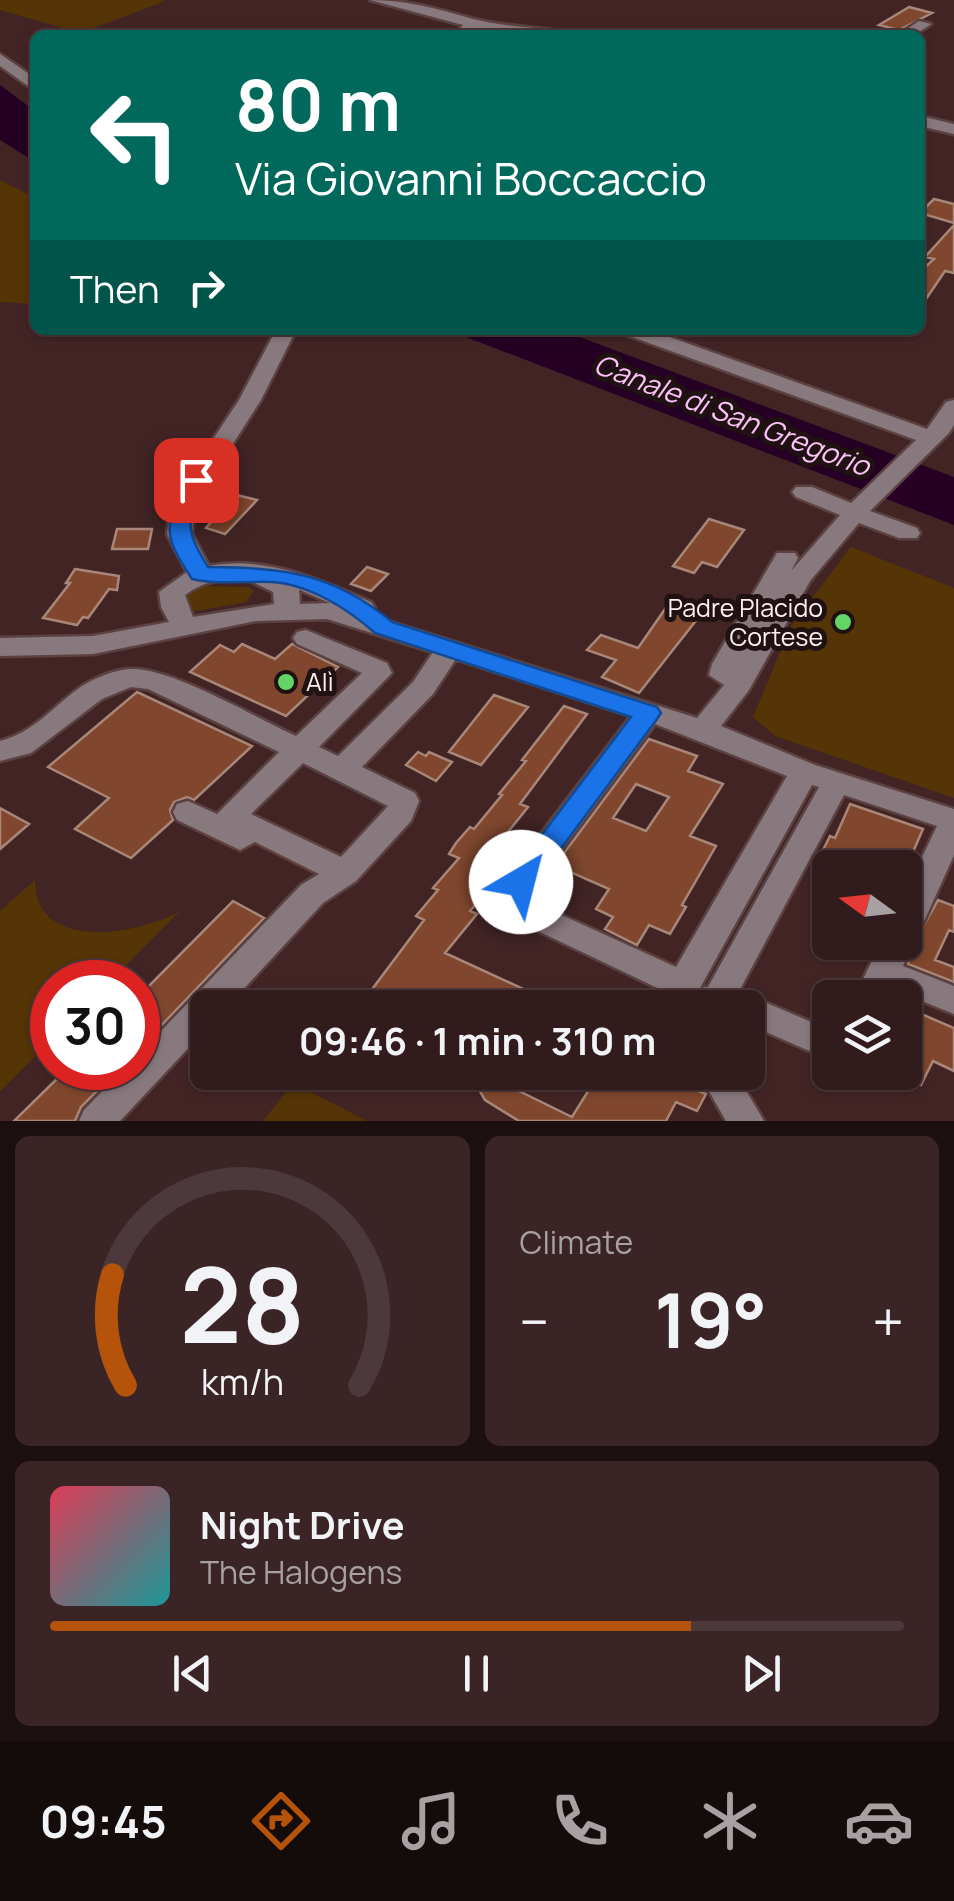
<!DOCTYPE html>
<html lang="en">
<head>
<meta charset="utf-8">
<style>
	:root { --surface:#321b1c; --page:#3a2425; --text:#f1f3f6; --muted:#a8a1a3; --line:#4d393b; --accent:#b45309 }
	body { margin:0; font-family:Manrope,sans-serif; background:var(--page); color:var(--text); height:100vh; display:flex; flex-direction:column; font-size:38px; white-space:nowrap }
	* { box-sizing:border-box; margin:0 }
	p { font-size:32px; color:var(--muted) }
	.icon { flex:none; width:55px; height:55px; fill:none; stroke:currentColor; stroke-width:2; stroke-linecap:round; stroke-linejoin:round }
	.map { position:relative; height:1121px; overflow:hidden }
	.drawer { display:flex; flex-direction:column; gap:15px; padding:15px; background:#1c0f0f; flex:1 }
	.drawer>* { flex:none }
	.banner { position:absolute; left:30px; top:30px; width:895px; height:305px; border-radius:15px; box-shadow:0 2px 8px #0004,0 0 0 2px var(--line); background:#00695c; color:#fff; overflow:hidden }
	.needle { width:65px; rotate:285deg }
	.buttons { position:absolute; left:812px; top:850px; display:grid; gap:20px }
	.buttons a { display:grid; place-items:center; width:110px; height:110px; border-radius:15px; background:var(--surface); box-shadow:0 2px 8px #0004,0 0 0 2px var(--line); font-size:50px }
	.speed { position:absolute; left:30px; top:960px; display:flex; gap:20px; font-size:50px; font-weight:700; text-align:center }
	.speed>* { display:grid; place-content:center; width:130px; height:130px; border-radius:50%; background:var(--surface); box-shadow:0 2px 8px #0004,0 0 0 2px var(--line); line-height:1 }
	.speed .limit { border:15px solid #d22; background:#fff; color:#111 }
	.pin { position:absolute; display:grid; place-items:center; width:85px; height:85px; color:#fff; margin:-42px; border-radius:20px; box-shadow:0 5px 15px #0006 }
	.me { position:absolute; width:110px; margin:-55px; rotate:37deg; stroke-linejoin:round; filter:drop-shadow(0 0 8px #0008) }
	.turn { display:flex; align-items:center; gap:35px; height:210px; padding:0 40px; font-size:45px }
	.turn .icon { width:130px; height:130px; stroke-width:2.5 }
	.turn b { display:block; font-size:70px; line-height:85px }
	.then { display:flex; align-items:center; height:95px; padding:0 40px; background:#0003; gap:20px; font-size:38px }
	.big { font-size:75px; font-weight:700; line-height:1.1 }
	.drawer .widget { flex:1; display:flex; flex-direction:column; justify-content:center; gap:15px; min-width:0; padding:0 35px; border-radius:15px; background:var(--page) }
	.drawer .dial { align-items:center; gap:0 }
	.dial svg { height:260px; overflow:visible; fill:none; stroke:var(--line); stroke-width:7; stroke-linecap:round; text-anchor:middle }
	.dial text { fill:var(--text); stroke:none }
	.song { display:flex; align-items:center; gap:30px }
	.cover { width:120px; height:120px; border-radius:15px; background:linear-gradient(135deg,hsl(350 70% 55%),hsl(180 70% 35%)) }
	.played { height:10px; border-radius:5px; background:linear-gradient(90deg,var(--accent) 75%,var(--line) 75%) }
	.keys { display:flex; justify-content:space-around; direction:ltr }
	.heat { display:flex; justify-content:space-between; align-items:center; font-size:55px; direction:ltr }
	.drawer .tiles { flex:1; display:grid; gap:15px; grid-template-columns:1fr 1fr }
	.widget:last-child { grid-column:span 2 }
	.trip { position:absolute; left:190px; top:990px; width:575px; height:100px; border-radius:15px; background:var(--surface); box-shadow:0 2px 8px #0004,0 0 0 2px var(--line); font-weight:700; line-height:100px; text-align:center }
	.dock { display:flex; height:160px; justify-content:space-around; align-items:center; background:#140b0b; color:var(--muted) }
	.dock .icon { width:70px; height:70px }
	.dock .current { color:var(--accent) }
	.dock b { font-size:45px; color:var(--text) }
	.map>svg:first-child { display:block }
	.green { fill:#553406 }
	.water { fill:#250024 }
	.building { fill:#80472e; stroke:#a88779; stroke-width:2.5; fill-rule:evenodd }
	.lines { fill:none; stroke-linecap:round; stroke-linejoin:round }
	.minor-casing { stroke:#5c4141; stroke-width:5 }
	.minor { fill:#88797e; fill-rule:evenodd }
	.route { fill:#1a73e8; stroke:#114b97; stroke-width:2.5 }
	.poi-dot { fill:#63d468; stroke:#201212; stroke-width:4 }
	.labels { text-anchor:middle; stroke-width:10; stroke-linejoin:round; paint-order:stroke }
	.poi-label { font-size:25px; fill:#fdf0f0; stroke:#201212; text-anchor:end }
	.water-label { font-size:28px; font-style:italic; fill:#fbc2f7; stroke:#201212 }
</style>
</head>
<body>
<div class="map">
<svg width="954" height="1121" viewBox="0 0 954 1121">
	<rect width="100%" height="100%" fill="#422425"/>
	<path class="green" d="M0,0H160L166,1L80,33L0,10Z
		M0,180L35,198V304L0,302Z
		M851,547L954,588V798L775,736L753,717L791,626Z
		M199,586L248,587L254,591L246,602L196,611L188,608L183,598L191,588Z
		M35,880C34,953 139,935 180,911L109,982H52V1039L0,1092V911Z
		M293,1083L367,1121H263Z"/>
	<path class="water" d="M0,85L35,111V162L0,140Z
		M448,330H561L954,477V525Z"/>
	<path class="building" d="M909,7L932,13L899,30L879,25Z
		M934,199L954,204V223L920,213Z
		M954,225V273L945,271L920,308V272L934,259L925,257Z
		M225,492L257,500L225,534L206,528L220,512L209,510Z
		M709,519L744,530L717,567L702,562L694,573L673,566Z
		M117,529H152L148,549H112Z
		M367,567L388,574L371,591L351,584Z
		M75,569L119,576L117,590L109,589L88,618L83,617L77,625L43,618L70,583H66Z
		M672,599L701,608L693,616L698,618L639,693L602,677L616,660L587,650L601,635L638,648Z
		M242,644L275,659L292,644L338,667L286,716L190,672L220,645L234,652Z
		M137,692L252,746L194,800L187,797L174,802L170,810L173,820L131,858L75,829L109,798L48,767Z
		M494,695L528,707L481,765L449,752Z
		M564,706L587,714L520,804L528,807L500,842L517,850L511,857L514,859L470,911L477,914L445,953L530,992L519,1008H478L454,996L447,1005L423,994L414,1006L373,988L424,920L416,916L438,890L433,888L459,858L449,854L456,843L470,827L474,829L502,795L499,794L526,761L522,760Z
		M649,739L697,756L688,771L723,784L690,836L716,846L682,905L686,907L670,934L649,925L637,945L605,929L613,917L596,909L609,889L566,870L543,902L528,896L535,892ZM636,784L669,797L646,831L613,818Z
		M418,752L426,756L429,752L452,762L436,781L406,765Z
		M850,804L923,829L906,868H814L830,836L835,838Z
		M0,808L29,824L0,849Z
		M938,900L954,906V932L949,930L935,960L954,967V982L908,964L916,939Z
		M233,901L264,918L138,1050V997Z
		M905,1007L954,1028V1071L933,1061L921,1085L905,1078Z
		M68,1068H120L81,1107L75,1121H14Z
		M469,1072H499L513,1088L572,1117L600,1072H650L706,1094L697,1111L676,1102L666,1121H519L485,1100Z"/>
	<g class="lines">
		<g class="minor-casing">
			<path id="minor" d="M370,0C408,0 437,9 473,19C500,26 532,27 561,31L568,35L481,28L469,35H454L463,25Z
				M919,21L931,24L915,35H898Z
				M0,54L35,78V91L0,66Z
				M920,116L954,124V134L920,126Z
				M276,330H296L261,400L195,503L192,534L209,566C265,555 321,580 371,602L375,608L368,615L697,718L724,685L709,675L712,664L777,553H795L798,558L791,571L840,515L796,497L792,492L796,487H812L851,503L916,440L624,334L621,330H650L927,429L946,402L954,400V425L949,433L870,511L917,528L920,533L917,538H899L859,523L810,581L749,690L721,726L815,765L954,809V855L921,928L912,938L914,942L903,966L954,986V1014L892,989L888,998H854L881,942H905V893L937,826L844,795L730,1008H677L666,992L502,914L497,905L502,896L513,893L676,967L787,776L655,724L532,890L521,894L510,890L505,882L510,874L631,716L456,659L433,694L362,767L415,793L419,801L411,821L356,881L323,903L226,1008H208V1027L120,1121H79L84,1110L125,1068H138V1055L301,885L319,874L255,842L240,850L177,820L173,812L177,804L188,801L217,814L279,752L148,689L131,687L102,699L31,753L0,761V741C34,733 54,705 82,686C97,677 116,669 133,669C174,669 256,718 296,736L362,673L297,644L293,638L297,632L306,630L387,663L392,673L319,747L338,756L413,682L433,652L327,619L256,621L93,654L0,656V638L93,636L169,622L161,607L159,592L187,572L167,534L171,503L239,400ZM246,579L273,592L274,604L193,617L185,595C204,581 223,578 246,579ZM299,590H300L330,603L300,604ZM303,763L388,806L341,857L251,814ZM812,785L819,787L708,987L700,988Z
				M748,995L830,1030V1060L748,1024V1008H732L736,999Z
				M698,1072H735L764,1121H726Z"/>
		</g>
		<use href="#minor" class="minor"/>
	</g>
	<path class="route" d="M196,474L207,480C187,522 183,526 208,567C283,568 332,572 392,622L657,707L661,713L657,719L531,889L521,893L511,889L506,882L631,717L375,633C348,609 309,584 271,582C245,581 217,585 192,579C169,543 161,531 181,490C185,481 186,477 196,474Z"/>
	<g class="poi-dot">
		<circle cx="843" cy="622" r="10"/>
		<circle cx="286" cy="682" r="10"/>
	</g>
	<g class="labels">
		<g class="poi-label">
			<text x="823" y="617">Padre Placido<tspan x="823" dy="29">Cortese</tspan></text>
			<text x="306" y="691" text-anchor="start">Alì</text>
		</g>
		<g class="water-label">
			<text transform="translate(732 415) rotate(21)" y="10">Canale di San Gregorio</text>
		</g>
	</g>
</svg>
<div class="buttons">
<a><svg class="needle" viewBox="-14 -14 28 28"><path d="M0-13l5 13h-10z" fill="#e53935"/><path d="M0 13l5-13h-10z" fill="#a8a1a3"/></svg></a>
<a><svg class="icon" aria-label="layers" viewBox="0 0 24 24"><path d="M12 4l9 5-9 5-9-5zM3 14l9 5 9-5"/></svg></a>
</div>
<div class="speed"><div class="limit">30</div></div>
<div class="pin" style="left:196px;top:480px;background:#d93025"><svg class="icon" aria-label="arrive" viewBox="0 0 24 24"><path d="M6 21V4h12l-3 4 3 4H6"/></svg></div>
<svg class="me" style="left:521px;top:882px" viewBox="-20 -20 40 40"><circle r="19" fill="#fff"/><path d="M0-13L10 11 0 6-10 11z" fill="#1a73e8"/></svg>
<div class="trip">09:46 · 1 min · 310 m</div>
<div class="banner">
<div class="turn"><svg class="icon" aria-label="left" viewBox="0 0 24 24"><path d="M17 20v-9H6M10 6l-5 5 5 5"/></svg><div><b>80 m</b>Via Giovanni Boccaccio</div></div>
<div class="then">Then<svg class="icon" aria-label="right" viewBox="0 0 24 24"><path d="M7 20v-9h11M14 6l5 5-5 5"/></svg></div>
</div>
</div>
<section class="drawer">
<div class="tiles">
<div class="widget dial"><svg viewBox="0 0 100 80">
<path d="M14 69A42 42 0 1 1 86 69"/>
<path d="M14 69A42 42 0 0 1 10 35" stroke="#b45309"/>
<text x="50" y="56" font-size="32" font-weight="700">28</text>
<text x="50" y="72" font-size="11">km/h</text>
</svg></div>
<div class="widget"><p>Climate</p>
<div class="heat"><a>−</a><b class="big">19°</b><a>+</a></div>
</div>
<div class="widget">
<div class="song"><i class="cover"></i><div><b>Night Drive</b><p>The Halogens</p></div></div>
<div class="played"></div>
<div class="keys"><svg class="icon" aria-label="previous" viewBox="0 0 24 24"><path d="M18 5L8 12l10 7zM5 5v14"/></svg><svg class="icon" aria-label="pause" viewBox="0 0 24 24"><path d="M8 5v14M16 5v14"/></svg><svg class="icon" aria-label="next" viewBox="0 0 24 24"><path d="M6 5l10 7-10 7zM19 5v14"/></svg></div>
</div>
</div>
</section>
<nav class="dock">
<b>09:45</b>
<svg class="icon current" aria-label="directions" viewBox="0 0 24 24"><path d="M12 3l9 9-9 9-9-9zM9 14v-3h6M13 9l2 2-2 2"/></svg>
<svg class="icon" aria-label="music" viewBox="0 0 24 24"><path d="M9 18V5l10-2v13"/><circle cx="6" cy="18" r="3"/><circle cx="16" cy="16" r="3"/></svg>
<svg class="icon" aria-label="phone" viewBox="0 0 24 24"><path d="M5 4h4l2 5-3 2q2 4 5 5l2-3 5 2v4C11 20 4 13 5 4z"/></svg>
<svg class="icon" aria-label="climate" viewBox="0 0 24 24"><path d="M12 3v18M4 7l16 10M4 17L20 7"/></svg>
<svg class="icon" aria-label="car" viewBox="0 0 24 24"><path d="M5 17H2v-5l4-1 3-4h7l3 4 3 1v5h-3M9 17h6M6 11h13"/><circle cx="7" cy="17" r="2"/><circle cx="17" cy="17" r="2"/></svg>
</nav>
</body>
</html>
